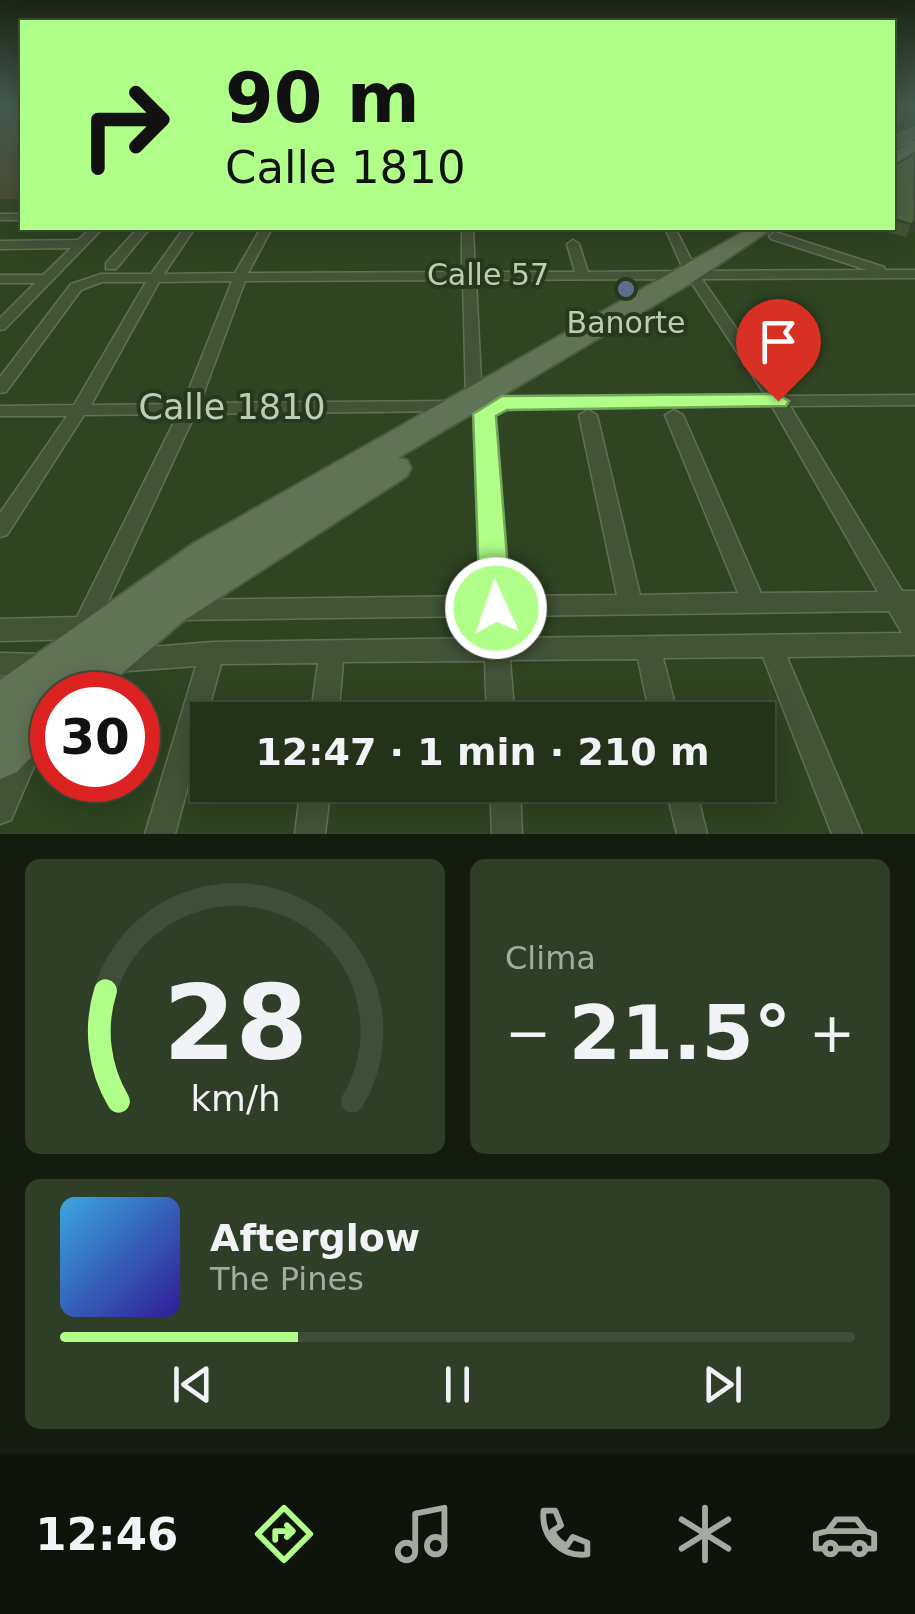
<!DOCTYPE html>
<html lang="es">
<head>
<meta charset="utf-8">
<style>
	:root { --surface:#23331a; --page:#2f3f27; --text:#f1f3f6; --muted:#a3aaa2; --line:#404e39; --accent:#afff88 }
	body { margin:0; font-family:"DejaVu Sans",sans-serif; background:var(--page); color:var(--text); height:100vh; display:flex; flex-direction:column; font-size:38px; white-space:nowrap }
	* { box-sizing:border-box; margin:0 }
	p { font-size:32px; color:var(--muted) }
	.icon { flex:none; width:55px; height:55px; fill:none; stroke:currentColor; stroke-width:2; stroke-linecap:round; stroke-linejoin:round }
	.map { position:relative; height:834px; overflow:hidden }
	.panel { display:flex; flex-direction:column; gap:25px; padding:25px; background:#131c0e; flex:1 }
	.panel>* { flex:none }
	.banner { position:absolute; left:20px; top:20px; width:875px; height:210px; border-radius:0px; box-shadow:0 5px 25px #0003,0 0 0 2px var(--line); background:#afff88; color:#111; overflow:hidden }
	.speed { position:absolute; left:30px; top:672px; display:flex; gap:20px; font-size:50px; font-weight:700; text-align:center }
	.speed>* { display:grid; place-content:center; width:130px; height:130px; border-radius:50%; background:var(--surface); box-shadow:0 5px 25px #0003,0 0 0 2px var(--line); line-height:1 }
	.speed .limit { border:15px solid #d22; background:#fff; color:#111 }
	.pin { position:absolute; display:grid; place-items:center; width:85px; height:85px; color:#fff; margin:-102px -42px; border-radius:50% 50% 50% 0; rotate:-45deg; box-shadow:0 0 10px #0007 }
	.pin .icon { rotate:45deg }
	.me { position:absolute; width:110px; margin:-55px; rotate:357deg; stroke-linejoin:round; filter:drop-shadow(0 0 8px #0008) }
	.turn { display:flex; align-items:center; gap:35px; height:210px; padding:0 40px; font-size:45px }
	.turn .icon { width:130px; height:130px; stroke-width:2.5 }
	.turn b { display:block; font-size:70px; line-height:85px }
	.big { font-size:75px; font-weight:700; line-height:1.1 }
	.panel .widget { flex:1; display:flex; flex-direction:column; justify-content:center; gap:15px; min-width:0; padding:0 35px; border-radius:15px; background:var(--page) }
	.panel .dial { align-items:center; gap:0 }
	.dial svg { height:260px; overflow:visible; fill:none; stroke:var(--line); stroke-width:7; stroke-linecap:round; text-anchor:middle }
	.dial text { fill:var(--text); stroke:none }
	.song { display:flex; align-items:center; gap:30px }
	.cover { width:120px; height:120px; border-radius:15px; background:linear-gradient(135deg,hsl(200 70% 55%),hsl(250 70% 35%)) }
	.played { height:10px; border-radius:5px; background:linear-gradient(90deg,var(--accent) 30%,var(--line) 30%) }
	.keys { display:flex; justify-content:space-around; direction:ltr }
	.heat { display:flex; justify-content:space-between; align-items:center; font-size:55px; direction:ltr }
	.panel .tiles { flex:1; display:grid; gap:25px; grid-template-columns:1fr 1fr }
	.widget:last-child { grid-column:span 2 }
	.trip { position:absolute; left:190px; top:702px; width:585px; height:100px; border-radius:0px; background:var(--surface); box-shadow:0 5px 25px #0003,0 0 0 2px var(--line); font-weight:700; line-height:100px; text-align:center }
	.tabs { display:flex; height:160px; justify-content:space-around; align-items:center; background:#0e140a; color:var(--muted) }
	.tabs .icon { width:70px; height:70px }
	.tabs .selected { color:var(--accent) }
	.tabs b { font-size:45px; color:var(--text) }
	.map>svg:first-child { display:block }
	.green { fill:#494a2c }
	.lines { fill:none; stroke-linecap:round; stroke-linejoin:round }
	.street-casing { stroke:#607056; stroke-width:3 }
	.secondary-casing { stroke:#607056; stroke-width:4 }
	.primary-casing { stroke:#4b5c42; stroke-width:4 }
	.street { fill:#425338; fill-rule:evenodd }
	.secondary { fill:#506745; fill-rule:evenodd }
	.primary { fill:#617356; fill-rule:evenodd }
	.primary-bridge-casing { stroke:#4b5c42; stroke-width:16; stroke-linecap:butt }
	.primary-bridge { stroke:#617356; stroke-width:15 }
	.wall { fill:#425536 }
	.shaded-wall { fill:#36452c }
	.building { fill:#4d633f; stroke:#36452c; stroke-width:2.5 }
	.route { fill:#afff88; stroke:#72a658; stroke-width:2.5 }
	.service-dot { fill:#5c6f8a; stroke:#27391d; stroke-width:4 }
	.labels { text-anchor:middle; stroke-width:8; stroke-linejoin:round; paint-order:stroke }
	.far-street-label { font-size:30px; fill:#bdcdb5; stroke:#27391d }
	.far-poi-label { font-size:30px; fill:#bdcdb5; stroke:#27391d }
	.street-label { font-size:35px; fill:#bdcdb5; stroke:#27391d }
</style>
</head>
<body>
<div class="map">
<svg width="915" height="834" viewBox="0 0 915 834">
	<rect width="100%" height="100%" fill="#2f4423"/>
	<path class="green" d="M0,107H22V199H0Z"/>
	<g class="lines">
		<g class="street-casing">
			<path id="street" d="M892,118L898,119V123H892Z
				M0,214H22V220H0Z
				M91,228H103L5,329L0,330V318L35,283H0V275H43L71,248L0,249V241L78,240Z
				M138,228H150L116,269H106V263Z
				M184,228H195L164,274L235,273L261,228H272L248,273L462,272V228H473L475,272H575L567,244L573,240L579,244L588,272L684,271L665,228H675L697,271L867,270L771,239L769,236L775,232L884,267L885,270H915V278L702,279L783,396L915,395V405L790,406L902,591H915V655L787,657L862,834H832L763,657L663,658L679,720H651L638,659L510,660L515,720H487L485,661L343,662L338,720H310L318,663L221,664L175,834H145L196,666L115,672L106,669L102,661L106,653L115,650L212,642L485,638L484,616L178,620L170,617L166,610L170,603L178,600L483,596L476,414L479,410H491L494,414L506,596L617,595L579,415L588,410L597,415L640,595L738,593L665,415L674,410L683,415L761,593L878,592L772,406L502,408L493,403L502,398L766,396L689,279L476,280L482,400L474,405L466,400L463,280L245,281L200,403L459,401L468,406L459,411L195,414L100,619L106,627L103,634L83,639L0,641V619L77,617L178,414L84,415L7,535L0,537V513L67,416H0V406L74,405L146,282H102L81,290L6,392L0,393V377L71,284L101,274H151ZM232,281L183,404L91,405L159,282ZM889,611L902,633L509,638L507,616Z
				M0,653L44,654L53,657L57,665L53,673L44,676L0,675Z
				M27,736L37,740L41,750L11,820L0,824V776L17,740Z
				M301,785H331L325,834H295Z
				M490,785H520L522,834H492Z
				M665,785H695L707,834H677Z"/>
		</g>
		<g class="secondary-casing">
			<path id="secondary" d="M915,128V137L892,149V139Z"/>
		</g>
		<g class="primary-casing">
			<path id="primary" d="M750,228H773L691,283L398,458L407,460L411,468L407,476L182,622L97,695H52V735L17,772L0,779V680L194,543Z"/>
		</g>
		<use href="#street" class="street"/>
		<use href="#secondary" class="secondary"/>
		<use href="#primary" class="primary"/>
		<g class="primary-bridge-casing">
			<path id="primary-bridge" d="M892,162L915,148"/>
		</g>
		<use href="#primary-bridge" class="primary-bridge"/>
	</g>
	<path class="wall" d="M915,153V230L906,237L873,228H892V167Z"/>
	<path class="shaded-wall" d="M915,221V230L906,237L911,224Z"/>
	<path class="building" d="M915,153V221L911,224L892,219V167Z"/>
	<linearGradient id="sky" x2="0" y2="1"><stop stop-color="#1a2513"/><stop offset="0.48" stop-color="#475c50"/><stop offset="1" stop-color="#475c50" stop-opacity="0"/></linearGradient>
	<rect width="915" height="224" fill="url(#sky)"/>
	<path class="route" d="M778,394L789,401L786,406L507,410L496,416L511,608L507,618L496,621L485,618L480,608L473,414L502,396Z"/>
	<circle class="service-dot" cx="626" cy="289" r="10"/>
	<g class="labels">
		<g class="far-street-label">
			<text x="488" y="285">Calle 57</text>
		</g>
		<g class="far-poi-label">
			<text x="626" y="333">Banorte</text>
		</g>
		<g class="street-label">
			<text x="232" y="419">Calle 1810</text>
		</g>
	</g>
</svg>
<div class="speed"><div class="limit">30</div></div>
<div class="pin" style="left:778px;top:401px;background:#d93025"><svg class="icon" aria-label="arrive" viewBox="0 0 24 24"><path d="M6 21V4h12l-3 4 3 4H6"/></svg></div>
<svg class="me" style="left:496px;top:608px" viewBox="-20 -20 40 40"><circle r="17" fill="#afff88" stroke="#fff" stroke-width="3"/><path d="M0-11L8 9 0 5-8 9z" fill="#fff"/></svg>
<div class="trip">12:47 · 1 min · 210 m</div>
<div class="banner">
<div class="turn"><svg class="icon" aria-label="right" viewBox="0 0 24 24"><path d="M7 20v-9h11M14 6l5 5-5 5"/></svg><div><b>90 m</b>Calle 1810</div></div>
</div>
</div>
<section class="panel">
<div class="tiles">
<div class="widget dial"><svg viewBox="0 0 100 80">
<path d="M14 69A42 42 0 1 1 86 69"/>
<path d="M14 69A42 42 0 0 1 10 35" stroke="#afff88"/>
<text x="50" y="56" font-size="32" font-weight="700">28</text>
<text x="50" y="72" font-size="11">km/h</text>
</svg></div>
<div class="widget"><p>Clima</p>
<div class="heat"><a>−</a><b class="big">21.5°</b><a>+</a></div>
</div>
<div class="widget">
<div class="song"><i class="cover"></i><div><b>Afterglow</b><p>The Pines</p></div></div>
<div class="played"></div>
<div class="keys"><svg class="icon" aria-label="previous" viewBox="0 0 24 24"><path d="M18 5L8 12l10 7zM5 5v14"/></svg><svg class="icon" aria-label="pause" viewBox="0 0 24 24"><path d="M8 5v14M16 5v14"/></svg><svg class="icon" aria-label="next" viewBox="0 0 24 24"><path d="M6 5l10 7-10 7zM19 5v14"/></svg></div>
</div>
</div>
</section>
<nav class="tabs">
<b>12:46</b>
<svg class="icon selected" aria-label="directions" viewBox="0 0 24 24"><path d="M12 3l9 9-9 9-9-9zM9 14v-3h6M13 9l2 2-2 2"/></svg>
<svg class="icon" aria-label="music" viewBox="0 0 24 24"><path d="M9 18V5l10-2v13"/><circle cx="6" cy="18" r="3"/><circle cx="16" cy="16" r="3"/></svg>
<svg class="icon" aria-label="phone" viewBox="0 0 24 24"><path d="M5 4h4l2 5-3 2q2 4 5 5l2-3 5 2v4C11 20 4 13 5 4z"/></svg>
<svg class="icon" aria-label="climate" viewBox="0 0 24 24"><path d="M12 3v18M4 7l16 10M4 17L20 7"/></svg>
<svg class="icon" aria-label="car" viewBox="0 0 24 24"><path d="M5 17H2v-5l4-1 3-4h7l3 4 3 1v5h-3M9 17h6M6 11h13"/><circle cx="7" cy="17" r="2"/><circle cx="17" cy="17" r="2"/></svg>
</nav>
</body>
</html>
